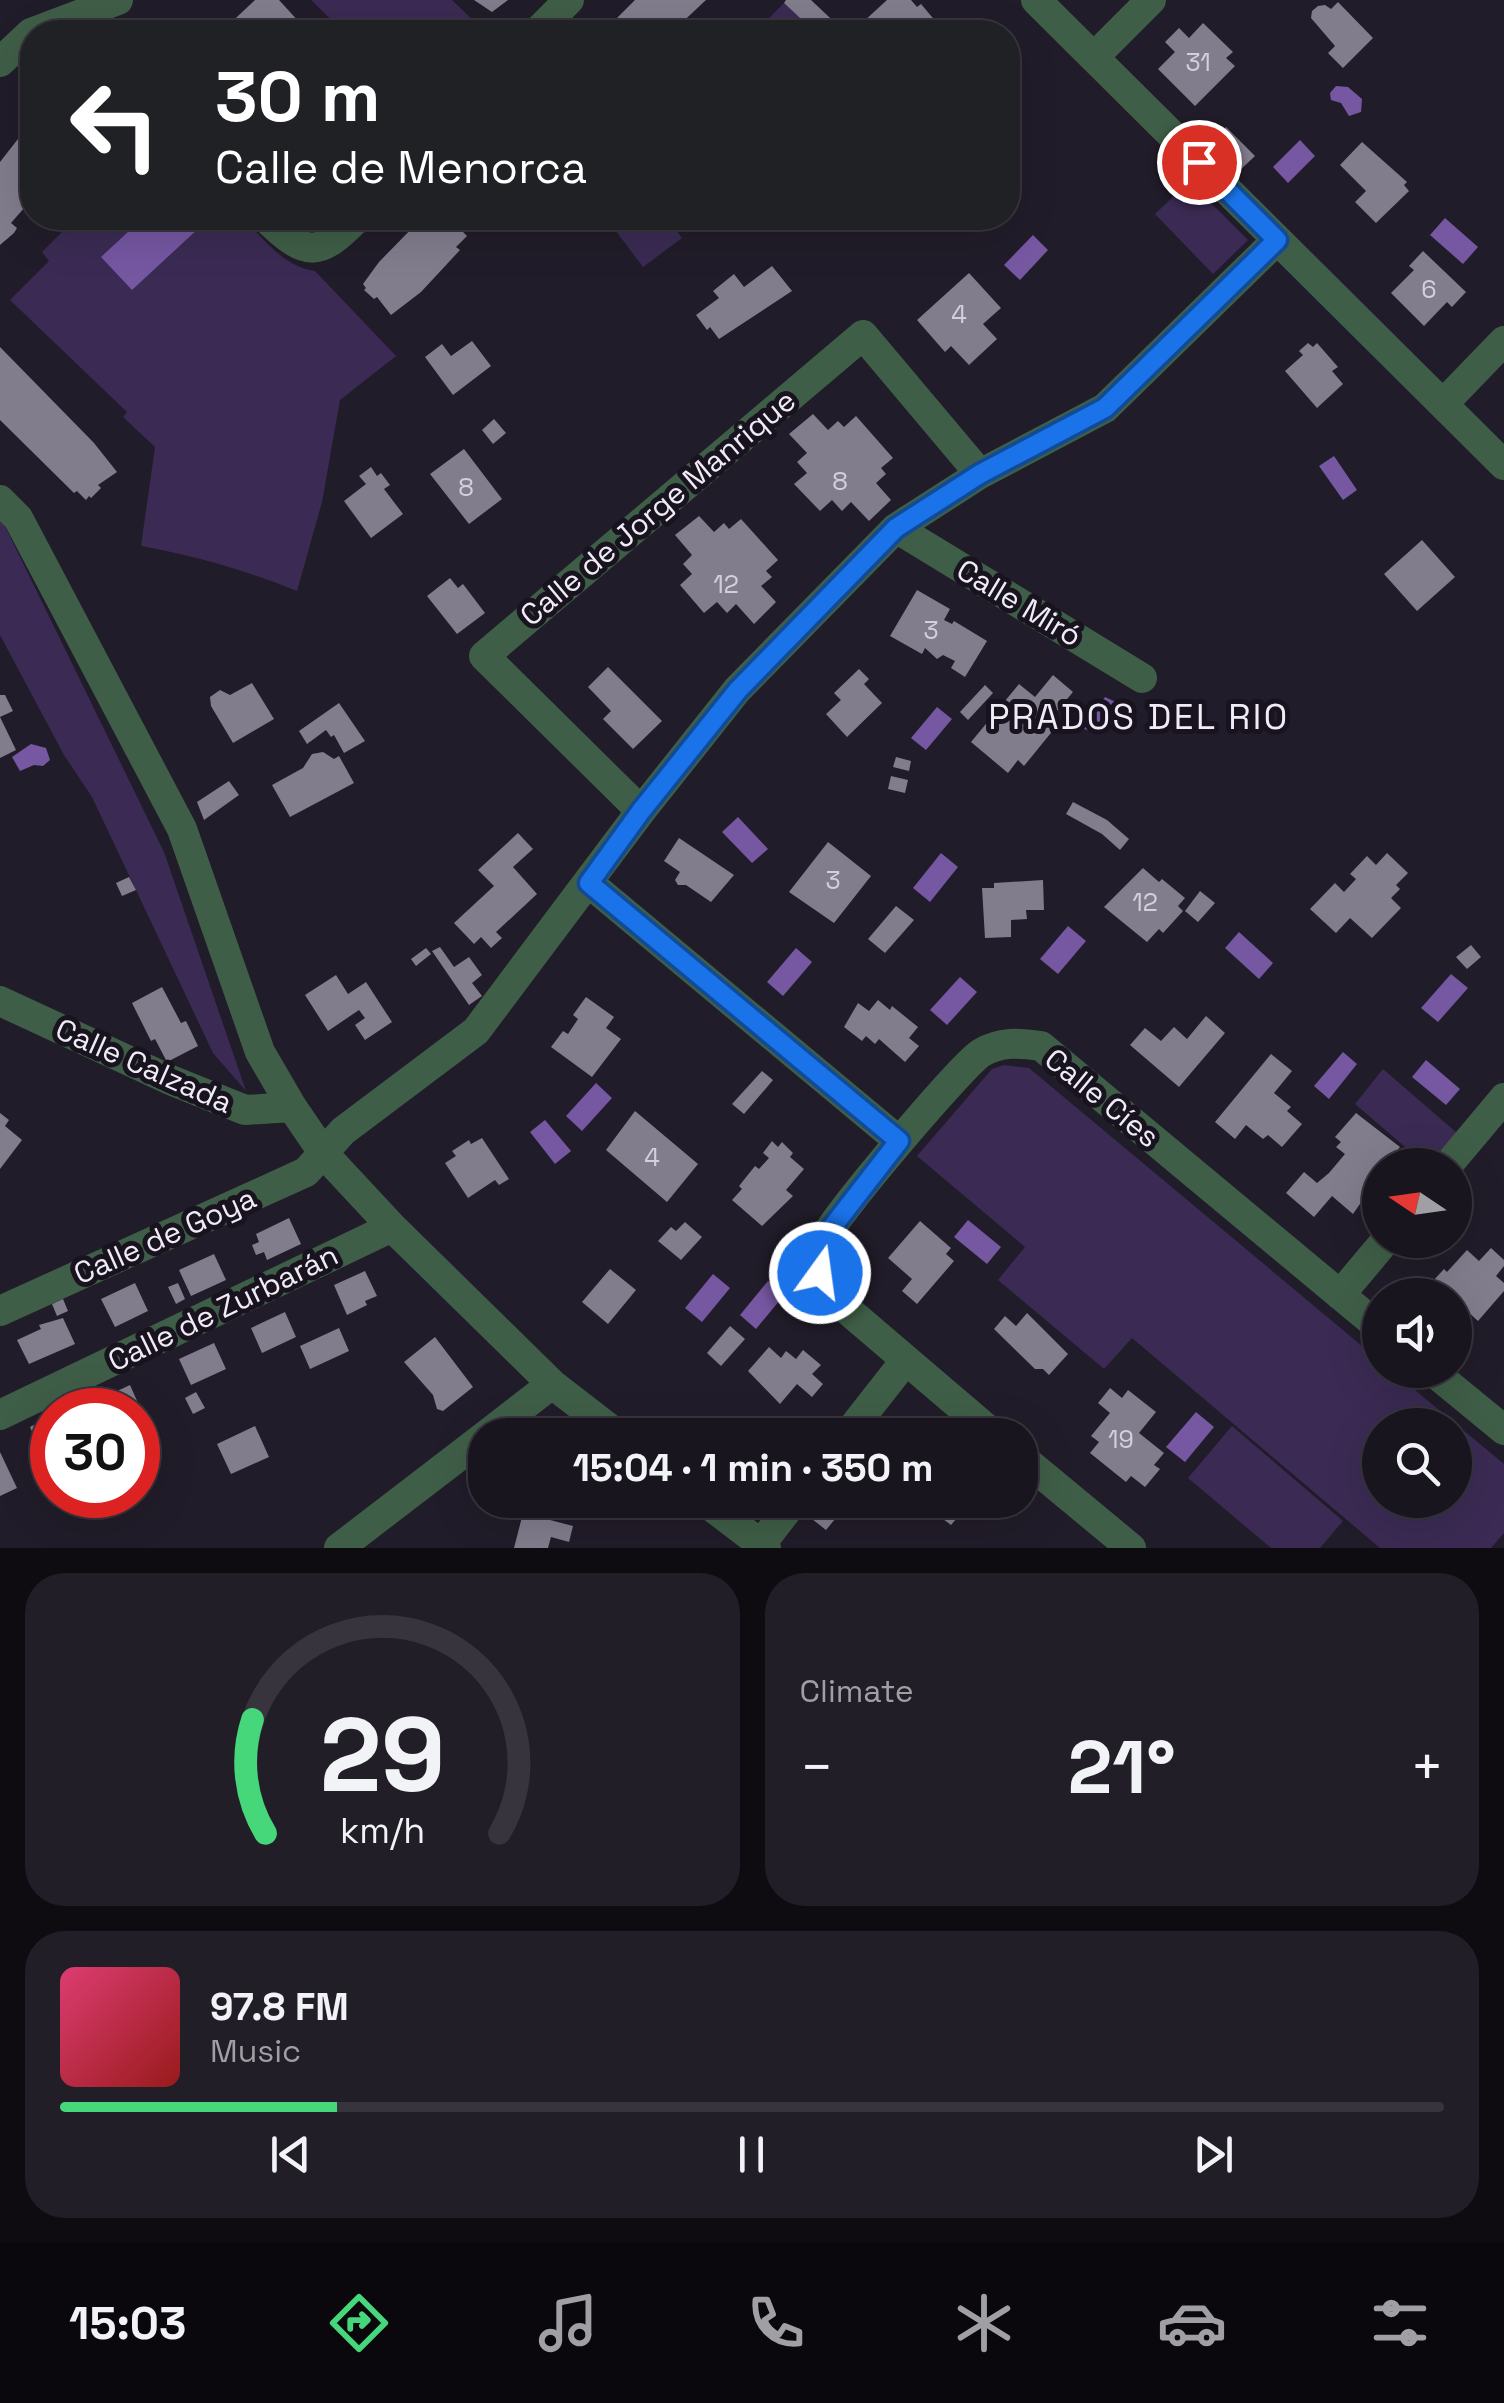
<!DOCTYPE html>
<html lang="en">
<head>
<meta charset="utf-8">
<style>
	:root { --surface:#19151f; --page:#221e28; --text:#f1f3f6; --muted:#9f9fa4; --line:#37343d; --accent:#45d77a }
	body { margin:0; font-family:"Space Grotesk",sans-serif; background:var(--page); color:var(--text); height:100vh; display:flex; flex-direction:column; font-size:38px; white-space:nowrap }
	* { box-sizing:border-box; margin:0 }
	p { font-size:32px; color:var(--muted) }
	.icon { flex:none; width:55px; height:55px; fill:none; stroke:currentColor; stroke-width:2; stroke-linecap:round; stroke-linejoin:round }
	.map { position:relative; height:1548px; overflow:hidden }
	.drawer { display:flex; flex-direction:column; gap:25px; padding:25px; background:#0e0c11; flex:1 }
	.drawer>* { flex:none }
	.banner { position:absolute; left:20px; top:20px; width:1000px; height:210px; border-radius:40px; box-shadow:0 10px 40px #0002,0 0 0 2px var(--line); background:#202124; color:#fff; overflow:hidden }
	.needle { width:65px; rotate:283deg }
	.tools { position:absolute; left:1362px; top:1148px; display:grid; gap:20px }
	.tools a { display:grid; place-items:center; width:110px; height:110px; border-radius:50%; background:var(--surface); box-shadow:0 10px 40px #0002,0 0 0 2px var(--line); font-size:50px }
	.speed { position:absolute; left:30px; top:1388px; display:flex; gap:20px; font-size:50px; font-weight:700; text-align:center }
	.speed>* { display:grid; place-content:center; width:130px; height:130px; border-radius:50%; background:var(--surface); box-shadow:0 10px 40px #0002,0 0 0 2px var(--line); line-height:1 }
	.speed .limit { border:15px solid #d22; background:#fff; color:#111 }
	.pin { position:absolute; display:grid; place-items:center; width:85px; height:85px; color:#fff; margin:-42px; border:5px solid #fff; border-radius:50%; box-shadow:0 2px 10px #0007 }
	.me { position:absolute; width:110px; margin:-55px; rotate:14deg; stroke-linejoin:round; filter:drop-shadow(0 0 8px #0008) }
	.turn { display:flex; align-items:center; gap:35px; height:210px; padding:0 30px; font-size:45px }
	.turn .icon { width:130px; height:130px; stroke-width:2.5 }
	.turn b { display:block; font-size:70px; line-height:85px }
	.big { font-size:75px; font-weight:600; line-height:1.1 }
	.drawer .widget { flex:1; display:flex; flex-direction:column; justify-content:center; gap:15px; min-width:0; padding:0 35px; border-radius:40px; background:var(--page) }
	.drawer .dial { align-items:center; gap:0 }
	.dial svg { height:260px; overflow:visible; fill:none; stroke:var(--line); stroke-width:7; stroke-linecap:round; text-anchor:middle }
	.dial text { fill:var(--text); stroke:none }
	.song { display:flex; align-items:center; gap:30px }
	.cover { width:120px; height:120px; border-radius:15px; background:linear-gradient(135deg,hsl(340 70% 55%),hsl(0 70% 35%)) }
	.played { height:10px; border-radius:5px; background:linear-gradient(90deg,var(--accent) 20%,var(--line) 20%) }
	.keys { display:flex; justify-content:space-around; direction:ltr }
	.heat { display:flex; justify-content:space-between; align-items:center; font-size:55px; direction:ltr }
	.drawer .tiles { flex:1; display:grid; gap:25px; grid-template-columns:1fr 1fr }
	.widget:last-child { grid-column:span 2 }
	.trip { position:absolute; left:468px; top:1418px; width:570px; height:100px; border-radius:40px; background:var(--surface); box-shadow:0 10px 40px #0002,0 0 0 2px var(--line); font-weight:600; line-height:100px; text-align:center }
	.dock { display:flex; height:160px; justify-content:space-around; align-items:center; background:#0a080c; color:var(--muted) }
	.dock .icon { width:70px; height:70px }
	.dock .active { color:var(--accent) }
	.dock b { font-size:45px; color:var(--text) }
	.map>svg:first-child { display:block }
	.green { fill:#3b2b54; fill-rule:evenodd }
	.water { fill:#7557a2 }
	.building { fill:#827d8d }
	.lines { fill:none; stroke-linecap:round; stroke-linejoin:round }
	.minor { stroke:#3f5e47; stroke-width:30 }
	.route-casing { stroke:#114b97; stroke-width:25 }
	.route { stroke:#1a73e8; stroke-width:18 }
	.labels { text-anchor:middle; stroke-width:10; stroke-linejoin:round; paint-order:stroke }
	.number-label { font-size:25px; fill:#d4d0db }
	.street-label { font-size:30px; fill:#efecf5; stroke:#18131f }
	.quarter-label { font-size:35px; letter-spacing:2.5px; fill:#efecf5; stroke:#18131f }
</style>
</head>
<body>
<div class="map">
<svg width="1504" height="1548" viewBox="0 0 1504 1548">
	<rect width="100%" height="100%" fill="#211c29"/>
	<path class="green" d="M311,0H452L485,32H344Z
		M784,3L815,32H755Z
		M1189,181L1248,240L1213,274L1155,214Z
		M76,218H242C264,239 284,267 315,271L396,356L340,400L322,502L297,591C245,570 196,556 141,546L155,447L123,417L127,412L10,300L49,261L42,252Z
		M606,218H667L682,238L643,267Z
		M0,516L164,852L246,1091L213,1053L92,797L64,755L0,635Z
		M1004,1065L1029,1068L1380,1361V1370H1391L1504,1464V1533L1491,1548H1380L1132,1338L1104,1369L998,1280L1025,1247L917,1156L992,1069ZM1455,1425V1500H1380V1425Z
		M1383,1069L1457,1133L1430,1165H1426L1355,1104Z
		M1232,1426L1343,1521L1320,1548H1271L1188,1478Z"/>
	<path class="water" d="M1336,86L1348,87L1362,99L1361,112L1349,116L1341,103L1331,100L1330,93Z
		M1300,140L1315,156L1288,183L1273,167Z
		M143,218H191L200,227L132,290L101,257Z
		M1445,218L1478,247L1463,264L1430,235Z
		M1033,235L1048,250L1020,280L1004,265Z
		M1334,456L1357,490L1343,500L1319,466Z
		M1105,697L1120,704L1100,734L1081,728C1088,717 1097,710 1105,697Z
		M937,707L952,719L926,750L911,738Z
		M31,744L46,748L50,760L43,766L34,765L20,771L12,757Z
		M738,817L768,849L752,863L722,832Z
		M941,853L958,867L930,902L913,888Z
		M1068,926L1086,941L1058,974L1040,959Z
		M1239,932L1273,963L1259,979L1225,948Z
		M796,948L812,962L783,996L767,982Z
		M1451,974L1468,988L1438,1022L1421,1008Z
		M960,977L977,992L947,1025L930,1010Z
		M1343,1052L1357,1064L1329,1099L1314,1086Z
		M1426,1060L1460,1089L1446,1105L1412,1077Z
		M596,1083L612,1098L582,1131L566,1116Z
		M545,1120L571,1151L555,1164L530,1132Z
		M968,1220L1001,1247L987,1264L954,1237Z
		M713,1274L730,1288L702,1322L685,1308Z
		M768,1281L785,1294L756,1329L740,1315Z
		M1196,1412L1214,1427L1185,1462L1166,1447Z"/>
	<path class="building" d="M255,0H279L301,24L294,32H221Z
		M474,0H508L492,12Z
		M635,0H706L674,30L675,32H603Z
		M786,0H811L845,32H815L784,3Z
		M887,0H911L917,7L921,4L943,30L941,32H873L863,22Z
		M1338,2L1373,38L1343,68L1328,53L1335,46L1311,18L1312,11L1318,6L1325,5L1331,9Z
		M1203,23L1233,52L1226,58L1235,66L1195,106L1158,69L1175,52L1165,42L1179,28L1189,38Z
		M32,121V199L11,223L17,228L14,233L0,245V162Z
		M1226,127L1255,156L1238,172L1209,143Z
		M1362,142L1407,182L1404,185L1409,191L1376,223L1355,202L1366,191L1340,165Z
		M422,218H448L451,220L448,223L453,228L456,225L467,236L456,247L460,250L421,292L391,315L377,297L374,299L364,290L366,288L363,284L379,262Z
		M1423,251L1466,292L1452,307L1447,302L1424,326L1391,293L1414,270L1409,266Z
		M772,266L792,291L719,339L710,327L707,330L696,315L719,298L713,291L734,274L744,287Z
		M969,273L1001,308L983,324L997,339L969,365L951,346L945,352L917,320Z
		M472,341L491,366L453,395L425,357L442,344L451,356Z
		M1308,343L1313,347L1317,343L1338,367L1332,371L1343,384L1317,408L1285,371L1303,355L1299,351Z
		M0,347L94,443L117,472L98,485L101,488L91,498L89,496L86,500L77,491L74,493L0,420Z
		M813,414L828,430L838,421L844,427L856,416L893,458L881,468L886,474L876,483L891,500L869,521L851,502L842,511L832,500L820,511L794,484L807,473L797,462L807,453L789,434Z
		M494,419L506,433L493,444L482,430Z
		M464,449L502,499L469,524L430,474Z
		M371,467L377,476L381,473L390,485L384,489L403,514L371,538L344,501L366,484L359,476Z
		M699,516L714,532L724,523L729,529L741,519L778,560L766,571L772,577L761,586L776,602L754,624L736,604L727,613L717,602L704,613L680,585L692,574L683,564L692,555L675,535Z
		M1422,540L1455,577L1417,611L1384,574Z
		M450,578L458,588L463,584L485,613L457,634L427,596Z
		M917,590L950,609L944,620L952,624L954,621L987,641L965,677L951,668L955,661L943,655L937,659L925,648L922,654L890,636Z
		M608,667L662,721L633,749L603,719L611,711L588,687Z
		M859,669L869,679L864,684L882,703L847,737L826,714L841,700L834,693Z
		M1053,675L1073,692L1052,717L1059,723L1024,766L1018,760L1008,773L971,742L1019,684L1035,697Z
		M252,683L274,719L233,743L211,706L210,697L220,690L230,695Z
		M985,685L993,693L968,720L960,712Z
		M0,695H5L13,711L0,717Z
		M339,703L365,741L344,753L334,735L331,737L326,730L307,744L299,731Z
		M0,717L16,750L0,758Z
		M323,752L334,759L339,756L354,783L290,817L272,785L303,768L312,754Z
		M896,757L911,761L909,771L893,767Z
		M891,776L908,780L905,793L888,789Z
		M229,781L239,795L204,820L197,802Z
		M1073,802L1107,820L1129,839L1120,850L1102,834L1066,814Z
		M518,833L533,849L513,867L537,894L496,932L502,938L491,948L481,937L474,944L454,923L494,886L478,870Z
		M679,838L734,875L711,902L686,885H678L675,880L680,872L664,861Z
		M828,842L871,876L834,923L789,892Z
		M1387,853L1408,873L1396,885L1400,889L1391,898L1401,908L1372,938L1350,918L1336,933L1310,909L1335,883L1344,892L1356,879L1350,874L1367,856L1376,865Z
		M1143,868L1159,882L1162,879L1185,898L1178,906L1183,911L1163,933L1159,929L1147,942L1104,907Z
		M129,877L136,890L122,896L116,883Z
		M1043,880L1044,910H1026L1027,919L1011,920V937L985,938L982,888H994V883Z
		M1200,891L1215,903L1198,922L1185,911Z
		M896,906L914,920L885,953L868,939Z
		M1471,945L1481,957L1467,969L1456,957Z
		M440,947L454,967L469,957L482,975L472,983L482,996L469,1005L432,951Z
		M426,948L431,954L416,966L411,959Z
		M336,975L348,994L366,982L392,1022L365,1040L355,1025L365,1018L359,1010L328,1031L305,995Z
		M162,987L181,1023L186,1021L198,1046L167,1062L155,1039L151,1041L132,1003Z
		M586,997L614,1017L606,1028L621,1039L592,1077L551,1047L563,1031L568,1034L578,1019L573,1015Z
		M878,1000L890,1010L892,1006L918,1027L909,1038L919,1046L905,1062L879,1039L875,1044L866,1036L862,1041L844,1027L858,1003L869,1011Z
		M1206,1016L1225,1033L1179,1087L1130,1045L1145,1028L1161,1041L1174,1027L1187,1039Z
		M1271,1054L1292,1071L1274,1093L1291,1107L1287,1111L1302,1124L1282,1147L1268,1135L1263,1139L1246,1125L1235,1139L1215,1122Z
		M762,1071L773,1080L744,1114L732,1104Z
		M635,1111L698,1164L667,1202L606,1150Z
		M0,1113L9,1120L5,1126L22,1140L0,1169Z
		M1356,1113L1400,1147L1385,1165H1380V1171L1373,1179L1376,1181L1353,1214L1332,1196L1314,1217L1286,1193L1304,1172L1317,1183L1329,1173L1345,1154L1336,1147L1341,1142L1335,1137Z
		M482,1138L509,1179L499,1185L495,1180L468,1198L445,1163L456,1156L452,1151L469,1140L471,1144Z
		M772,1141L778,1147L782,1142L793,1153L790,1157L804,1169L786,1190L793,1196L762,1226L732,1200L742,1189L739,1186L755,1166L759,1169L769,1158L763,1153Z
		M289,1218L301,1244L267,1260L264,1252L256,1255L252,1245L259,1242L256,1234Z
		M920,1221L951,1248L946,1254L954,1261L917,1304L902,1291L912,1279L888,1258Z
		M685,1222L702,1237L681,1260L658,1241L671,1227L676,1231Z
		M1491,1248L1504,1260V1266L1496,1276L1504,1283V1291L1478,1321L1455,1300V1295H1449L1433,1281L1444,1269L1447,1272L1467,1250L1479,1261Z
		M214,1254L226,1280L191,1296L179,1270Z
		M610,1269L636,1290L608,1324L582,1302Z
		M365,1271L377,1296L365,1301L367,1305L347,1315L334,1285Z
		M135,1283L148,1311L115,1327L101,1299Z
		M178,1283L185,1299L176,1304L168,1287Z
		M63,1299L68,1311L57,1316L52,1304Z
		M285,1312L296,1337L262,1353L251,1328Z
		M1027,1313L1068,1354L1049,1375L1043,1369H1035L994,1329L1005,1316L1016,1326Z
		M63,1318L75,1344L29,1364L17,1340L41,1329L39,1325Z
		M730,1326L745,1339L721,1366L707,1353Z
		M339,1328L349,1351L310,1369L300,1346Z
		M435,1337L473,1387L443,1411L437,1409L433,1395L404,1362Z
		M214,1343L226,1369L191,1385L179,1359Z
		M769,1347L781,1358L786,1351L796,1359L803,1350L821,1365L812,1374L823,1384L812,1397L797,1384L780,1404L748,1371Z
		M130,1385L162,1457L138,1468V1410H77Z
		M1110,1388L1122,1398L1128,1390L1156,1412L1139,1433L1164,1453L1154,1465L1160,1469L1145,1487L1131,1476L1126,1482L1090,1453L1099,1442L1091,1436L1110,1413L1098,1403Z
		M196,1392L205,1408L193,1414L185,1398Z
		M52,1416V1477L30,1427Z
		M913,1419L932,1435H899Z
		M255,1426L269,1457L231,1474L217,1444Z
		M0,1452L17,1488L0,1496Z
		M820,1500L840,1513L826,1530L807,1515Z
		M918,1500H957L954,1503L963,1511L951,1525Z
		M523,1513L573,1526L569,1542L551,1537L548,1548H514Z"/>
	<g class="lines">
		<path class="minor" d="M1036,0L1504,465
			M537,32L569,0
			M1094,57L1151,0
			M0,62L31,33L118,0
			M266,218C306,257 318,258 357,218
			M1443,404L1504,341
			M0,500L18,518L182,829L260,1052L292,1107L324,1154L392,1227L552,1384L618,1435
			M896,528L1142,678
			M641,811L484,656L863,335L980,474
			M589,883L899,1141
			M0,1001L168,1079L245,1110L292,1107
			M1448,1165L1504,1098
			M1340,1295L1386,1240
			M0,1311L306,1172L343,1131L476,1031L641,811L737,690L896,528L980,474L1105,408L1277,240
			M1431,1370L1504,1430
			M0,1415L392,1227
			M486,1435L552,1384
			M847,1435L905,1361
			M994,1435L837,1301C825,1281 818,1268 822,1243C826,1225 961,1066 981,1053C1001,1041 1018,1043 1041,1046L1380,1328
			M1020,1456L1131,1548
			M703,1500L766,1548
			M761,1544L795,1500
			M339,1548L485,1436"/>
	</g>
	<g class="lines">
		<g class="route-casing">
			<path id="route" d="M820,1273L823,1239L899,1141L589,883L641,811L738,690L896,528L980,474L1105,408L1277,240L1199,162"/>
		</g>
		<use href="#route" class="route"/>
	</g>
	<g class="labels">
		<g class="number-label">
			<text x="1198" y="71">31</text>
			<text x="1429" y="298">6</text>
			<text x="959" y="323">4</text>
			<text x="840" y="490">8</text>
			<text x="466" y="496">8</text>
			<text x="726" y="593">12</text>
			<text x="931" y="639">3</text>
			<text x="833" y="889">3</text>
			<text x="1145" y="911">12</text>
			<text x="652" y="1166">4</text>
			<text x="1121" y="1448">19</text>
		</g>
		<g class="street-label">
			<text transform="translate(658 508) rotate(-40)" y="10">Calle de Jorge Manrique</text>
			<text transform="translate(1019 603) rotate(31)" y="10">Calle Miró</text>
			<text transform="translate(144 1066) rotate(24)" y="10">Calle Calzada</text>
			<text transform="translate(1102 1098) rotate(39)" y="10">Calle Cíes</text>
			<text transform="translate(165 1236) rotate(-24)" y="10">Calle de Goya</text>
			<text transform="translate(223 1308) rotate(-26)" y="10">Calle de Zurbarán</text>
		</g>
		<g class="quarter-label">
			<text x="1139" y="729">PRADOS DEL RIO</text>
		</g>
	</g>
</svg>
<div class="tools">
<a><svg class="needle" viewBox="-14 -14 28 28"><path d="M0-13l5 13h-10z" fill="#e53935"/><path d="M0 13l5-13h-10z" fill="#9f9fa4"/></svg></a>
<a><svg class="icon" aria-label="sound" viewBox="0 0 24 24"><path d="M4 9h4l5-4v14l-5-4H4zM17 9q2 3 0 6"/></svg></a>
<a><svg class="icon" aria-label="search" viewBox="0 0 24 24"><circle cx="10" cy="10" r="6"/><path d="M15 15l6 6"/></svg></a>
</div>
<div class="speed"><div class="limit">30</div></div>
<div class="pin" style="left:1199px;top:162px;background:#d93025"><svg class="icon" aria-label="arrive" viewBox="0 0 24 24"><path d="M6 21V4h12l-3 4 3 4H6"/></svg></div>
<svg class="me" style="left:820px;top:1273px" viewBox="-20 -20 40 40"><circle r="17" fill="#1a73e8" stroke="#fff" stroke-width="3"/><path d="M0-11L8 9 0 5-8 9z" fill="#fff"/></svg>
<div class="trip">15:04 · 1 min · 350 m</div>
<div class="banner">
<div class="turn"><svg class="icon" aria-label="left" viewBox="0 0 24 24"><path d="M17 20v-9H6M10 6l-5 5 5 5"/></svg><div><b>30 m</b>Calle de Menorca</div></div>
</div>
</div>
<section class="drawer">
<div class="tiles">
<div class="widget dial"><svg viewBox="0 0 100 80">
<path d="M14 69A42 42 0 1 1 86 69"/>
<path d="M14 69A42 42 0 0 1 10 34" stroke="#45d77a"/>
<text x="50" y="56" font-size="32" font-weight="700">29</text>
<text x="50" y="72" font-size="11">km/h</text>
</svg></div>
<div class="widget"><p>Climate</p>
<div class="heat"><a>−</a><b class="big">21°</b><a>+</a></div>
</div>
<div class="widget">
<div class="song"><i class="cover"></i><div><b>97.8 FM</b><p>Music</p></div></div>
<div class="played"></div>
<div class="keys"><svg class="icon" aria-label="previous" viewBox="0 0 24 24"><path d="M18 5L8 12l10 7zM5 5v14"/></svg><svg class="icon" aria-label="pause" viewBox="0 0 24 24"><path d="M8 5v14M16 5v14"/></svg><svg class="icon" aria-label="next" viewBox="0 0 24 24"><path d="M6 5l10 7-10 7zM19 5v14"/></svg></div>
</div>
</div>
</section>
<nav class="dock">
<b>15:03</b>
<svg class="icon active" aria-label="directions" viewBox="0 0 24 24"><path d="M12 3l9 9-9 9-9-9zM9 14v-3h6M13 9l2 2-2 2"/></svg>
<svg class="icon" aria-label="music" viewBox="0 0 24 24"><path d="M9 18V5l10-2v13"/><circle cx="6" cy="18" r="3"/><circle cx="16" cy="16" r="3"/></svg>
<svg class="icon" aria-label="phone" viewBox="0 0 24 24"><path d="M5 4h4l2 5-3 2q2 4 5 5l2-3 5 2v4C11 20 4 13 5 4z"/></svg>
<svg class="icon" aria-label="climate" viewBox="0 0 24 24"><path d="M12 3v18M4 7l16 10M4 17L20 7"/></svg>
<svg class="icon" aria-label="car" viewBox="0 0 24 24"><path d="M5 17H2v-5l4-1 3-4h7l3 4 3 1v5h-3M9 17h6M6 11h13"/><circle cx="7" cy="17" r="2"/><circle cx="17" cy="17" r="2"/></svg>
<svg class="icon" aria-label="filters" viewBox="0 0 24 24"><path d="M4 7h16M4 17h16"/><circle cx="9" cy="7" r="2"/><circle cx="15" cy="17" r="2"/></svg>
</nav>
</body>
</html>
